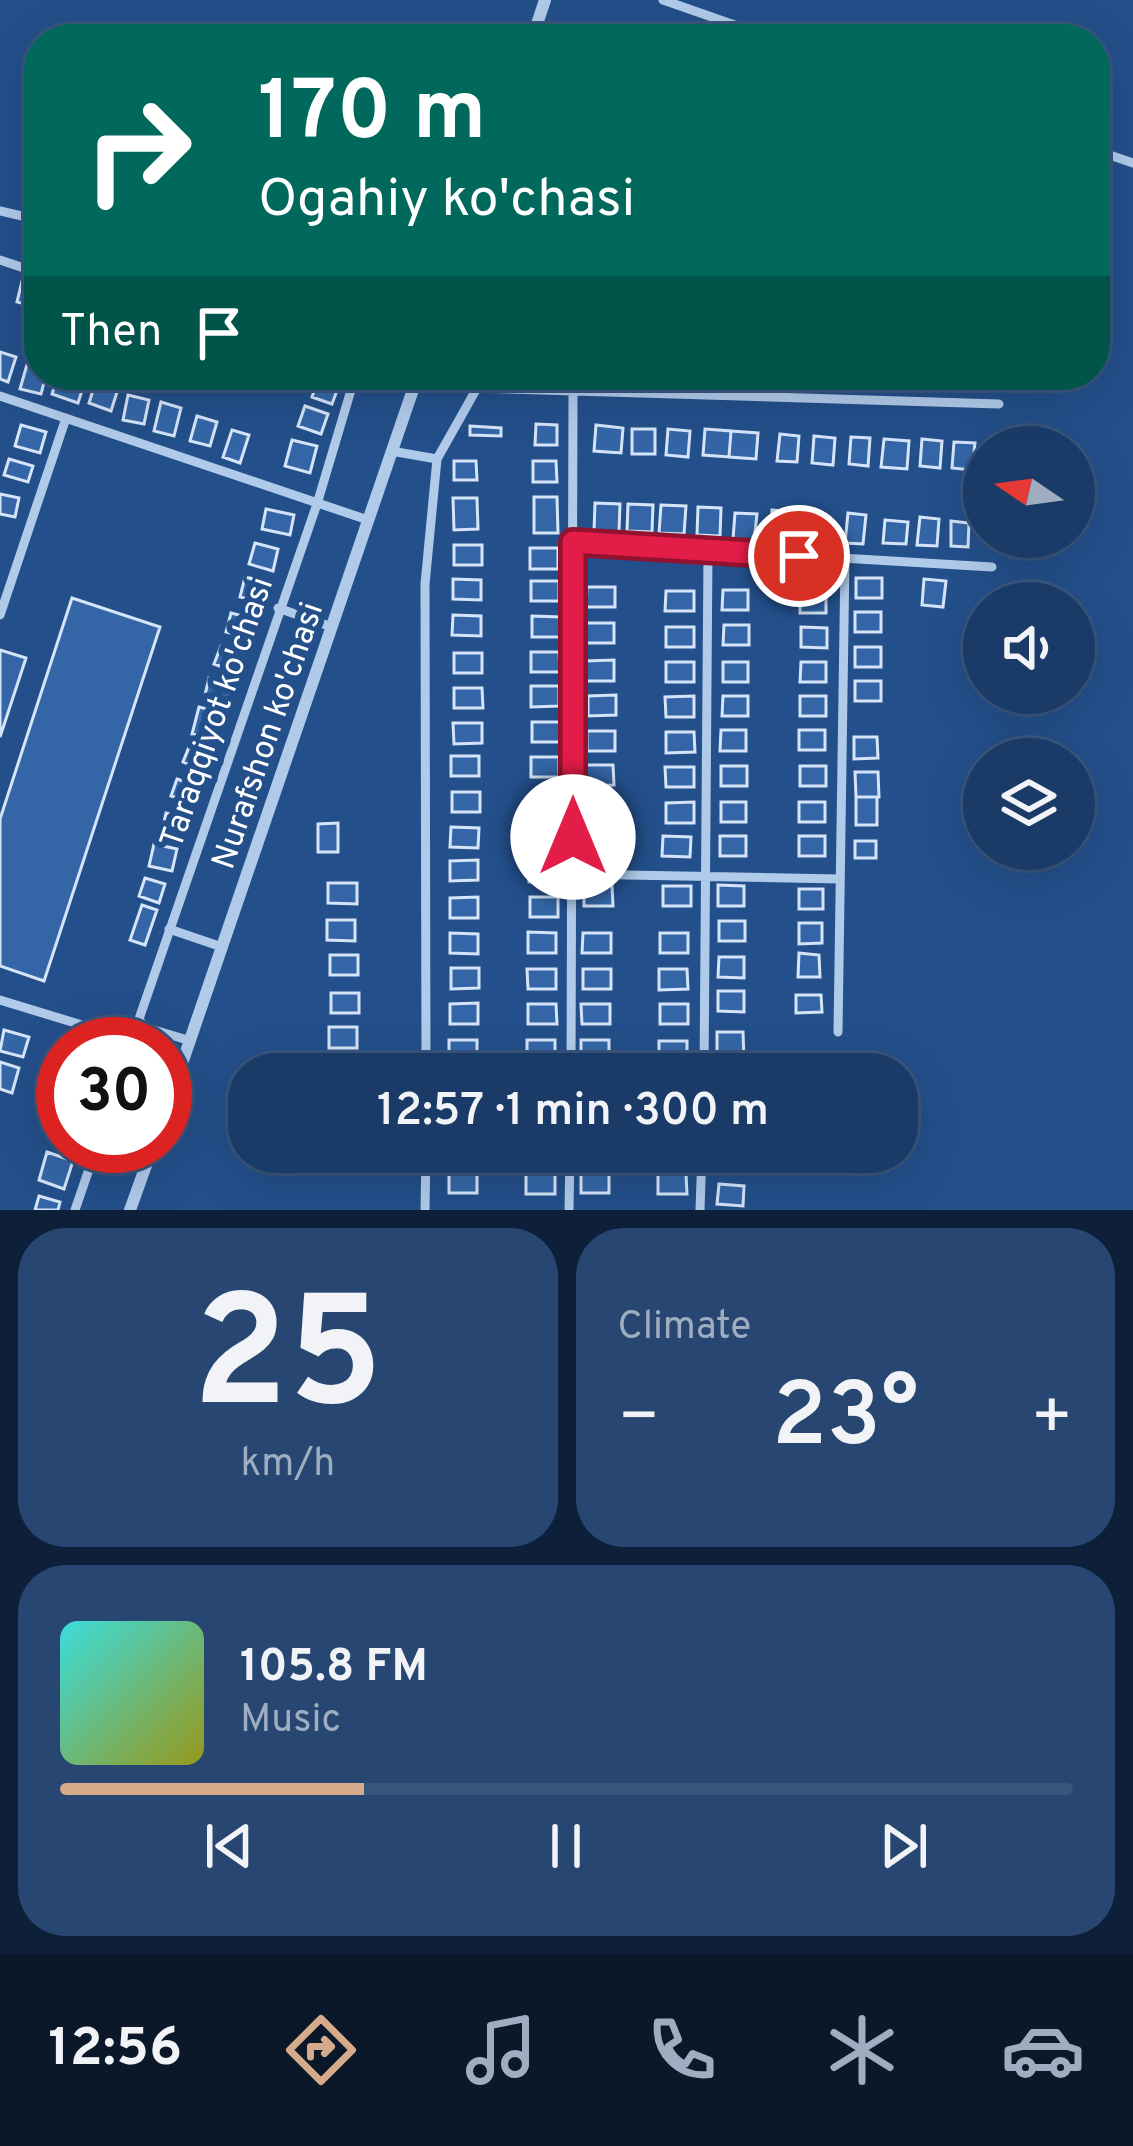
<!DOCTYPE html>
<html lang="en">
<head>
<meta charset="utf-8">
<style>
	:root { --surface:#1a3b68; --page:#274671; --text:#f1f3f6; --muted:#9fadc0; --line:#38557c; --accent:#d6ab8b }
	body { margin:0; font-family:Overpass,sans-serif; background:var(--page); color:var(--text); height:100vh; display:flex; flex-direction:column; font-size:45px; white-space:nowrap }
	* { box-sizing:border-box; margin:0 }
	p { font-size:39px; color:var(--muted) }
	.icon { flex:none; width:66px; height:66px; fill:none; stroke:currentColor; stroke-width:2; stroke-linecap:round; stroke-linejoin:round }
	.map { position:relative; height:1210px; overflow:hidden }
	.side { display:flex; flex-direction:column; gap:18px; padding:18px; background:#0e2039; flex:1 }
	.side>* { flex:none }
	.guide { position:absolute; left:24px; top:24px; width:1086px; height:366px; border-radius:48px; box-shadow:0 12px 48px #0002,0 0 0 3px var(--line); background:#00695c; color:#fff; overflow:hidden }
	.needle { width:78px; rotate:283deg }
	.fabs { position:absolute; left:963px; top:426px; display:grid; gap:24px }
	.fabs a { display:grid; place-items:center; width:132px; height:132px; border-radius:50%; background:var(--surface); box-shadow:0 12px 48px #0002,0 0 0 3px var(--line); font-size:60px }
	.speed { position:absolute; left:36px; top:1017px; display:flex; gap:24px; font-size:60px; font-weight:700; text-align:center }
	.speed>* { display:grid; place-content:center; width:156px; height:156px; border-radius:50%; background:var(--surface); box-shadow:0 12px 48px #0002,0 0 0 3px var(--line); line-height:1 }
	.speed .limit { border:18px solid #d22; background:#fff; color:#111 }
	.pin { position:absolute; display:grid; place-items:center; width:102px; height:102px; color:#fff; margin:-51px; border:6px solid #fff; border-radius:50%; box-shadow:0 3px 12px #0007 }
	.me { position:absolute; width:132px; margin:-66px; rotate:0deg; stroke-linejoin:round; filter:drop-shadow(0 0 9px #0008) }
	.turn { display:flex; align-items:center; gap:42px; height:252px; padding:0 36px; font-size:54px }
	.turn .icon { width:156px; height:156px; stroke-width:2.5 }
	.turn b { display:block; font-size:84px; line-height:102px }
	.then { display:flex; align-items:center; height:114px; padding:0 36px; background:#0003; gap:24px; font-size:45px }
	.big { font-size:90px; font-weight:600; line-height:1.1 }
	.side .tile { flex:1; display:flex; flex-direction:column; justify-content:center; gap:18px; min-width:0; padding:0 42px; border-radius:48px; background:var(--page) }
	.side .dial { align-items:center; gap:0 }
	.dial b { font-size:156px; line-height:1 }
	.song { display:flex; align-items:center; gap:36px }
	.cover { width:144px; height:144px; border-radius:18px; background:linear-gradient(135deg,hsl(180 70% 55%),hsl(60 70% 35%)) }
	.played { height:12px; border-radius:6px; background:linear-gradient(90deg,var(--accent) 30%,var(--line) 30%) }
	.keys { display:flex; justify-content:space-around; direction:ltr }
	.heat { display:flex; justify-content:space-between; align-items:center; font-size:66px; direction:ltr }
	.side .tiles { flex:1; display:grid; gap:18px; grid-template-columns:1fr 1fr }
	.tile:last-child { grid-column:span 2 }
	.trip { position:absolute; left:228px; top:1053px; width:690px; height:120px; border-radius:48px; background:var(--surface); box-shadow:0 12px 48px #0002,0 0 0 3px var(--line); font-weight:600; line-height:120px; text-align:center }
	.tab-bar { display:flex; height:192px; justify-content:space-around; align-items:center; background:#0a182a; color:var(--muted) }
	.tab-bar .icon { width:84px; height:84px }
	.tab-bar .selected { color:var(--accent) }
	.tab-bar b { font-size:54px; color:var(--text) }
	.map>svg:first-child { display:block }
	.building { fill:#3466a7; stroke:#d5e4f8; stroke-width:3 }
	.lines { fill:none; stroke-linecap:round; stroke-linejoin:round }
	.minor { stroke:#b0caea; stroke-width:9 }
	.tertiary { stroke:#b0caea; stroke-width:12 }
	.route-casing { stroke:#92132f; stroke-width:30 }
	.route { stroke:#e11d48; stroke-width:21 }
	.labels { text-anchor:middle; stroke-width:12; stroke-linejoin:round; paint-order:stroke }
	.street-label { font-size:33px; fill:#fff; stroke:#234f8a }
</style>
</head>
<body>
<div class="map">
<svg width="1133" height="1210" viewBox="0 0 1133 1210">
	<rect width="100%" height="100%" fill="#234f8a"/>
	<path class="building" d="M23,277L39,282L38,307L17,302Z
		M0,352L16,357L8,382L0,379Z
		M28,361L39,364V375H46L41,394L20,389Z
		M58,375L86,378L78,403L52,394Z
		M319,378L339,385L332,404L312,397Z
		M96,381L118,389L111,411L89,403Z
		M128,395L149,400L144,424L123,420Z
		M161,402L181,408L174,436L154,431Z
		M305,406L328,414L321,434L298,426Z
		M197,416L217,422L210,446L190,441Z
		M536,424L557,425V445H535Z
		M21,425L46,432L40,453L15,446Z
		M596,425L623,428L621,453L594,451Z
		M470,426L501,428V436L470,435Z
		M632,429H655V454H632Z
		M668,429L690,431L688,457L666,455Z
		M705,429L731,431L729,457L703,455Z
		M232,430L249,435L240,463L223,457Z
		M731,431L758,433L756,459L729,457Z
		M780,434L799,436L797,462L777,461Z
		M814,436L835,438L833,465L812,463Z
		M851,437L870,438L868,466L849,464Z
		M884,439L909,441L907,469L881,467Z
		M922,439L942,441L940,468L920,466Z
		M292,440L317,446L310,473L285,466Z
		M954,442L975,443L972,470L952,468Z
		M9,459L33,466L28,482L4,475Z
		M454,461H476L477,480H454Z
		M533,461H556L557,482H533Z
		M0,494L19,498L15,517L0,514Z
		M534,497H557L558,533H534Z
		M453,498H477L478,529L454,530Z
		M595,503L620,504L619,532L594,531Z
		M628,504L653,505L652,532L627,531Z
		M661,505L686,506L684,534L659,533Z
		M698,507L721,508L720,536L697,535Z
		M266,509L294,515L290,535L262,529Z
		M772,510L796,512L793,542L770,540Z
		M735,513L757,514L754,541L733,539Z
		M848,513L866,515L863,544L845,543Z
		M811,516L830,518L829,539L810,538Z
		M920,517L939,519L937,546L917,545Z
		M885,520L908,522L906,544L883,543Z
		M951,521L969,523L968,547L951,546Z
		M255,543L278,549L273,571L249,564Z
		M454,545H482V565H454Z
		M530,548H558V569H530Z
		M245,577L269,583L263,603L240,597Z
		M856,578H882V598H856Z
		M453,579L481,580V600L453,599Z
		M924,579L946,581L943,607L922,605Z
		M531,581H559V601H531Z
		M587,587H615V607H586Z
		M723,590H748V610H722Z
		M666,591H694V611H665Z
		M800,592L826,593V613H800Z
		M72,598L160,627L44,981L0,966V819Z
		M855,612H881V632H855Z
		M231,613L258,620L252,639L226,632Z
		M453,615L481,616V636L452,635Z
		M532,616L560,617V637H532Z
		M586,623H614V643H586Z
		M724,625H749V645H723Z
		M666,627H694V647H666Z
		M801,627L827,628V648L801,647Z
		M221,646L243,654L237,672L214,664Z
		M855,647H881V667H855Z
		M0,650L26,658L0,737Z
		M531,652H559L560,672H531Z
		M454,653H482V673H454Z
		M614,660V681H586L585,661Z
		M666,662H694V682H666Z
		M723,662H748V682H723Z
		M801,662H826V682H800Z
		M209,678L231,683L227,701L205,695Z
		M855,681H881V701H855Z
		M531,686H559V706L531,707Z
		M454,688H482L483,708H454Z
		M616,695V715L588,716V696Z
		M694,696V717H666L665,697Z
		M723,696H748V716H722Z
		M800,696H826V716H800Z
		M199,707L223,713L216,739L192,734Z
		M532,722H560V742H532Z
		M453,723H482V743L454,744Z
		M721,730H746V751H720Z
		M799,730H825V750H799Z
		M587,731H615V751H587Z
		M666,732H694L695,752L666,753Z
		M854,737H877L878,758L854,759Z
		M189,747L206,754L200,769L183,762Z
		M451,756H479V776H451Z
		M531,757H559V777H531Z
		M585,765H613L614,785L585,786Z
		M721,766H747V786H721Z
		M800,766H826V786H800Z
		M665,767H694V787H666Z
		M855,772H878L879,797H856Z
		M177,779L199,786L193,803L171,796Z
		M452,792H480V812H452Z
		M560,792V812L532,813V793Z
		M856,797H877V825H856Z
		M612,799L613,819L584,820V800Z
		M694,802V823H666V803Z
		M721,802H746V822H721Z
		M799,802H825V822H799Z
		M166,813L186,818L182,836L162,831Z
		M338,823V852H318V824Z
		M528,826L557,827L556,847L528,846Z
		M451,827L479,828L478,848L450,847Z
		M584,836H612L611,857L583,856Z
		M663,836L691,837L690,857L662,856Z
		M720,836H746V856H720Z
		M799,836H825V856H799Z
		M855,841H876V858H855Z
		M154,844L177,849L172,871L149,866Z
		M478,860V880L450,881V861Z
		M528,861H557V881L529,882Z
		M145,878L165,884L159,903L139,896Z
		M328,883H357V904L328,903Z
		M718,885L744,886V906H718Z
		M584,886H612L613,906H584Z
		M663,886H691V906H663Z
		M799,889H823V909H799Z
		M478,897V918H450V898Z
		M530,897H558V917H530Z
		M142,905L157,910L145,945L130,940Z
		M327,920H355V941L327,940Z
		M719,921H745V941H719Z
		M799,923H822V943L799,944Z
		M528,932L556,933V953H528Z
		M450,933L478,934V954L450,953Z
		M583,933H611V953H582Z
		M660,933H688V953H660Z
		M799,953L819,955L820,977H798Z
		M330,955H358V975H330Z
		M719,957H744V978L718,977Z
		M451,968H479V988L451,989Z
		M527,969H556V989H528Z
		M583,969H611V989H583Z
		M659,969H687L688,989L659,990Z
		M718,991H744V1012L718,1011Z
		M331,993H359V1013H331Z
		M796,995H821L822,1012L796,1013Z
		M478,1003V1024H450V1004Z
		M528,1004H556L557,1024H528Z
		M581,1004H610V1024H582Z
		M660,1004H688V1024H660Z
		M329,1027H357V1048H329Z
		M4,1030L29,1037L23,1057L0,1051Z
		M717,1032H743L744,1060H717Z
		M449,1040H477V1060H449Z
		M527,1040H555V1060H527Z
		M581,1040H609V1061L581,1060Z
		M659,1041H687V1061H659Z
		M327,1055H356L355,1074H327Z
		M0,1062L19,1068L12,1093L0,1089Z
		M47,1152L73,1161L64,1189L39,1180Z
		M714,1152H739V1170H714Z
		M477,1172V1193H449V1173Z
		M555,1173V1194H526V1174Z
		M581,1173H609V1193H581Z
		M658,1174H686L687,1194H658Z
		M719,1184L744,1186L743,1206L717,1204Z
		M39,1196L60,1202L58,1210H35Z"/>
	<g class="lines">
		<path class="minor" d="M663,0L775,39
			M1095,150L1133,163
			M0,211L39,220
			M0,260L39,273
			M0,396L368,520
			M391,451L437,459L477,388L999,404
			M573,542L992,567
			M278,608L332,627
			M0,615L66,418
			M572,874L840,879
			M169,929L222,947
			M0,1000L144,1044
			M838,1032L845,558
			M191,1041L144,1027L139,1019L317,504L354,380L341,375
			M165,1050L186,1056
			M426,1070L493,1074
			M426,1074L425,584L437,459
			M571,1074L573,393
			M704,1074L708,552
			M75,1210L97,1146
			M425,1210L426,1152
			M569,1210L570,1152
			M700,1210L702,1152"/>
		<path class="tertiary" d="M532,39L545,0
			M165,1113L418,375
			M130,1210L153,1146"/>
	</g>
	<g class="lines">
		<g class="route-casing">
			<path id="route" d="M573,837V542L799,556"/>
		</g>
		<use href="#route" class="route"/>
	</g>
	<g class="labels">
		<g class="street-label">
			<text transform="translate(215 712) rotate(-71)" y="12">Taraqqiyot ko'chasi</text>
			<text transform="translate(266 735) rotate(-71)" y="12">Nurafshon ko'chasi</text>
		</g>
	</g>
</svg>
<div class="fabs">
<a><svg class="needle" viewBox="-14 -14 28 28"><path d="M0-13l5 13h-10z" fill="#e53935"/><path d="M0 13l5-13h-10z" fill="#9fadc0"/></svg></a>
<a><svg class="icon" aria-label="sound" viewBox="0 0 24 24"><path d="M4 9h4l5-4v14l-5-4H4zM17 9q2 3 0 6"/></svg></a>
<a><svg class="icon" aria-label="layers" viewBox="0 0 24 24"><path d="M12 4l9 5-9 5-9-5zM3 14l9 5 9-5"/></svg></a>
</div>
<div class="speed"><div class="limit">30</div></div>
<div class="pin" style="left:799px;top:556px;background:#d93025"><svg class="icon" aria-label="arrive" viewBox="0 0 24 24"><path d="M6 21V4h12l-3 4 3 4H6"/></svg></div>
<svg class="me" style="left:573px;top:837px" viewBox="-20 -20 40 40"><circle r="19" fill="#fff"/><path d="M0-13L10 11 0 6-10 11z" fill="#e11d48"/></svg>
<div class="trip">12:57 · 1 min · 300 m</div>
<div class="guide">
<div class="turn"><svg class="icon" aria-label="right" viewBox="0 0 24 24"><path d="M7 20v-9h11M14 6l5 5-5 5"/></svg><div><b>170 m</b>Ogahiy ko'chasi</div></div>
<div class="then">Then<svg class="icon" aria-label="arrive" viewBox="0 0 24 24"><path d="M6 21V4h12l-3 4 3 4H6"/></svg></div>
</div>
</div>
<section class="side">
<div class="tiles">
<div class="tile dial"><b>25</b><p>km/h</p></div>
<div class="tile"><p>Climate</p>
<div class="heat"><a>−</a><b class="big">23°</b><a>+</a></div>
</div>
<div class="tile">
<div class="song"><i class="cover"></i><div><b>105.8 FM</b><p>Music</p></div></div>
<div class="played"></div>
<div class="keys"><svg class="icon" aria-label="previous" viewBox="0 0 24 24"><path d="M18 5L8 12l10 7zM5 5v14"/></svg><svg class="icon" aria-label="pause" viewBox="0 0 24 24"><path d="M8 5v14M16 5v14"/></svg><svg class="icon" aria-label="next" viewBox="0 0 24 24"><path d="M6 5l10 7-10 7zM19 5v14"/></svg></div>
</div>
</div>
</section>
<nav class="tab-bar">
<b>12:56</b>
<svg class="icon selected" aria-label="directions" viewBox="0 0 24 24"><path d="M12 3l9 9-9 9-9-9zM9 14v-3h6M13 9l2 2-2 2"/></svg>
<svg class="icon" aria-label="music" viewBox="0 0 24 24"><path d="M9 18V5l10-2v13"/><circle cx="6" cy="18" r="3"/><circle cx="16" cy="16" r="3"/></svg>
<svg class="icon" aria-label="phone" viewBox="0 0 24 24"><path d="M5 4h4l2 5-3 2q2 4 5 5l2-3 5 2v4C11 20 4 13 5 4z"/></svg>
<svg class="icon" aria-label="climate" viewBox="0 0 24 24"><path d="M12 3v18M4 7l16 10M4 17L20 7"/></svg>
<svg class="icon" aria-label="car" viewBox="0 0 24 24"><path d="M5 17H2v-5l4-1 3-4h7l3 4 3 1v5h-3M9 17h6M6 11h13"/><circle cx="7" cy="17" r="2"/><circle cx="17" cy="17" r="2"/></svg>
</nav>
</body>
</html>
